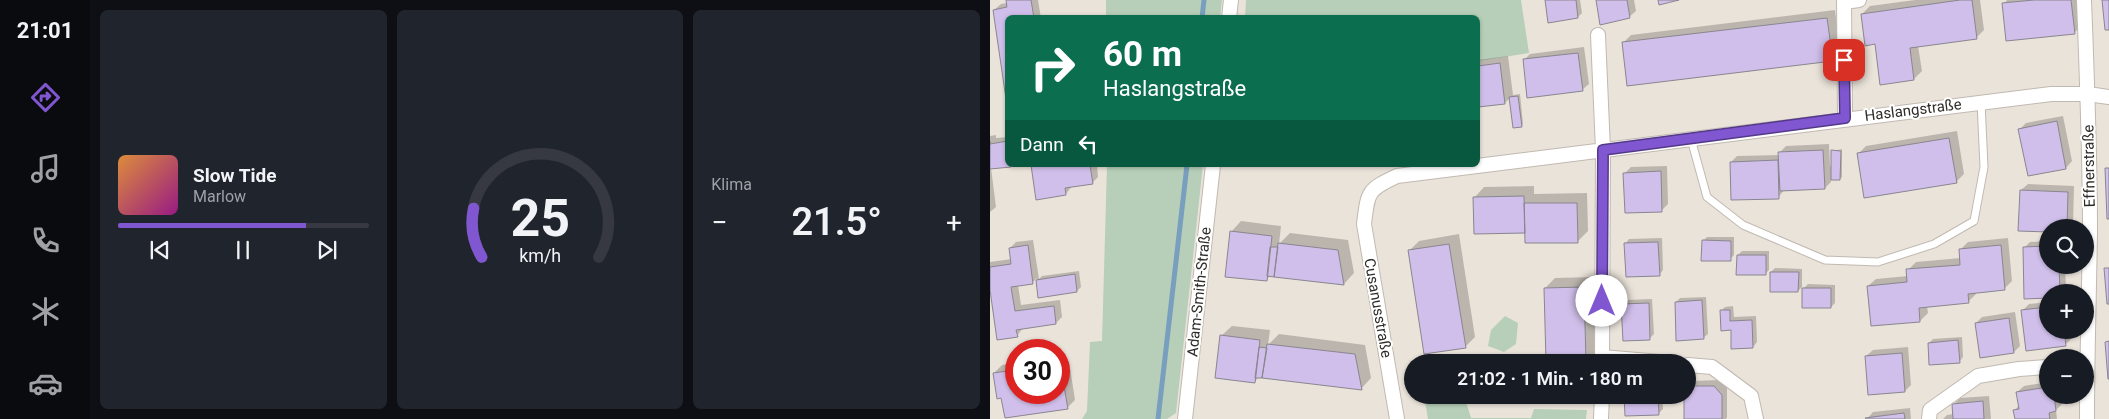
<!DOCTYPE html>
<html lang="de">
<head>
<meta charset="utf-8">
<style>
	:root { --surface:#171b24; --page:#20242c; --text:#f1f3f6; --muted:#9ea1a6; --line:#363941; --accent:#8057d1 }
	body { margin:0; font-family:Roboto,sans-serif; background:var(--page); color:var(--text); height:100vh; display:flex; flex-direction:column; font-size:19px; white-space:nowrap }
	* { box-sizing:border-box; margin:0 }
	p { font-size:16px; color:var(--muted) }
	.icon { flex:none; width:28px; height:28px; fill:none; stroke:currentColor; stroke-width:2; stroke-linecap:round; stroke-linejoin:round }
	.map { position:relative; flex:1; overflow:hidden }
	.drawer { display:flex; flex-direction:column; gap:10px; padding:10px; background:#0d0f14; width:900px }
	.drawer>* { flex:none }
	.guide { position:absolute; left:15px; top:15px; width:475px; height:152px; border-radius:8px; box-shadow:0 1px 4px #0004; background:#0b6e4f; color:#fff; overflow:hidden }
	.buttons { position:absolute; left:1049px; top:219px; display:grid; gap:10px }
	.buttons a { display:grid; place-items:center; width:55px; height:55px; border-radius:50%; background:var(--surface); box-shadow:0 1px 4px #0004; font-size:25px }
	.speed { position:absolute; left:15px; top:339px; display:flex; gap:10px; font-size:25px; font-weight:700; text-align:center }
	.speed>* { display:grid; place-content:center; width:65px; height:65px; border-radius:50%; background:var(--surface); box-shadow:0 1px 4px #0004; line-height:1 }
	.speed .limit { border:8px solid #d22; background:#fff; color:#111 }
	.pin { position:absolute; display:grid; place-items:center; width:42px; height:42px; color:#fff; margin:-21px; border-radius:10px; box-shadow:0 2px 8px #0006 }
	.me { position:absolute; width:55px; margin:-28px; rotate:0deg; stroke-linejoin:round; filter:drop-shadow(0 0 4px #0008) }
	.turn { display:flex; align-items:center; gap:18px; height:105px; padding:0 15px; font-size:22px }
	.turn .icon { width:65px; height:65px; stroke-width:2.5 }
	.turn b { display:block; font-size:35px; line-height:42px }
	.then { display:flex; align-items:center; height:48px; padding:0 15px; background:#0003; gap:10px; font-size:19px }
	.big { font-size:38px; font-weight:600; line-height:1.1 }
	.drawer .tile { flex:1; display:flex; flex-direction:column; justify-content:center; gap:8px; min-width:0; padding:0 18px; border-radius:8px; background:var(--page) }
	.drawer .dial { align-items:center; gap:0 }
	.dial svg { height:130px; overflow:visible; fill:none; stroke:var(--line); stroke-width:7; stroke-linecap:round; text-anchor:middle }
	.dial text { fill:var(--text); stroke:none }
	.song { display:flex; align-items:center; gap:15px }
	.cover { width:60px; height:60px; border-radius:8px; background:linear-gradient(135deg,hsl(30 70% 55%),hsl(310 70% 35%)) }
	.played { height:5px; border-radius:2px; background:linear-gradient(90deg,var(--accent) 75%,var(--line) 75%) }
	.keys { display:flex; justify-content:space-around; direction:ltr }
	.heat { display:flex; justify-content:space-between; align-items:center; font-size:28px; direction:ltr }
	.drawer .tiles { flex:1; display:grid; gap:10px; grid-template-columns:repeat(3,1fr) }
	.trip { position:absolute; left:414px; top:354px; width:292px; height:50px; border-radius:25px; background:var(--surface); box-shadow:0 1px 4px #0004; font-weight:600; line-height:50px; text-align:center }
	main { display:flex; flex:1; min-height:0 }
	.dock { display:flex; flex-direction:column; width:90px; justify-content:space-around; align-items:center; background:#090b0e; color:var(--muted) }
	.dock .icon { width:35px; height:35px }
	.dock .active { color:var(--accent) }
	.dock b { font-size:22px; color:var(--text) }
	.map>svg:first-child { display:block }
	.green { fill:#b7cfb8 }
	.shadow { fill:#0003 }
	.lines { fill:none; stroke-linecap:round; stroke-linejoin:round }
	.stream { stroke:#789fbd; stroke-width:5 }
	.building { fill:#d0bfea; stroke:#89868f }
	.lane-casing { stroke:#c1b9b1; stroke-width:9 }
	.street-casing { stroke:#c1b9b1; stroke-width:16 }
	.lane { stroke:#fff; stroke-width:7 }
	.street { stroke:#fff; stroke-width:14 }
	.route-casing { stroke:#533988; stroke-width:12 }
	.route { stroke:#8057d1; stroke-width:9 }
	.labels { text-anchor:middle; stroke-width:4; stroke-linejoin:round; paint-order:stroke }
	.street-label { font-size:15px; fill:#2f2c29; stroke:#fff }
</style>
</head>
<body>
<main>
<nav class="dock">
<b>21:01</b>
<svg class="icon active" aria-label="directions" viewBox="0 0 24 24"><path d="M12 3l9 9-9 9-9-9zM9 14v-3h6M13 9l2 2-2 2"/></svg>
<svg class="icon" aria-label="music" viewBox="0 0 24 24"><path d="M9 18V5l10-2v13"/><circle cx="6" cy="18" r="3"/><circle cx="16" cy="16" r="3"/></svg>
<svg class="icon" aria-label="phone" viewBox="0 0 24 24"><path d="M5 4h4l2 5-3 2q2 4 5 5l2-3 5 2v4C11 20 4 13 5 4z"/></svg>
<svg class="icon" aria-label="climate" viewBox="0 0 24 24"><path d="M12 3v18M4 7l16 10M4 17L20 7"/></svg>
<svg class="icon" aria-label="car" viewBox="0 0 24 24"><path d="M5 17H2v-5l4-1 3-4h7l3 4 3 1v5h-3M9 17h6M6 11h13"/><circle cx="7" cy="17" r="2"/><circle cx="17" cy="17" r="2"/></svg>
</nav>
<section class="drawer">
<div class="tiles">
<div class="tile">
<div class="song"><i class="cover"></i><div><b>Slow Tide</b><p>Marlow</p></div></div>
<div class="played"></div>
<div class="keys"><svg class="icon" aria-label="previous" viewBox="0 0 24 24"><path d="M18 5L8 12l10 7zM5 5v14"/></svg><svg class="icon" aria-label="pause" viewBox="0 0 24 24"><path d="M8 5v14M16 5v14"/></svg><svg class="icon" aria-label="next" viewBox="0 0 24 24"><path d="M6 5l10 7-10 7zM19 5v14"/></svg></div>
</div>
<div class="tile dial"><svg viewBox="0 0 100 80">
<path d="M14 69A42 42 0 1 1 86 69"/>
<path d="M14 69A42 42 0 0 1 9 39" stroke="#8057d1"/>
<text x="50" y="56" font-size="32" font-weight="700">25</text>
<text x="50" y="72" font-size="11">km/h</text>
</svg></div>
<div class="tile"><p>Klima</p>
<div class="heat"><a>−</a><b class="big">21.5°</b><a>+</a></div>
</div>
</div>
</section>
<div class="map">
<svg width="1119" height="419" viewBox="0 0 1119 419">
	<rect width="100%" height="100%" fill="#eae3da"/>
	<path class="green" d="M116,0H232L230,18L116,17Z
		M256,0H531L539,53L488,61V18L255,17Z
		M117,165H213L186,413L177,419H92L97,411L100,342L112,341Z
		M515,316L528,323L526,344L514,352L498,346L501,330Z
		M434,395H474L481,418H541L544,409L597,410L596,419H438Z"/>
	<path class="shadow" d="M17,0H48L51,18H18L17,98L4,10L11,4L17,3Z
		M556,0H590L592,13L588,17Z
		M608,0H644L646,11L639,17Z
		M925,0H990L994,30L986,38L928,46L932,71L924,79L886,43L872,14L880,6Z
		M1017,0H1088L1091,26L1084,33L1014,4Z
		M845,10L850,52L842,60L633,43L641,35Z
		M594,47L599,84L592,90L534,60L540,54Z
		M518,56L523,95L530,94L533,124L531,126L524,127L521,97L515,103L488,106V60Z
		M1073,116L1082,161L1076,168L1030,129L1036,123Z
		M967,131L974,174L966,182L868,154L876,146Z
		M6,135V138L18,137V165H21L1,168L6,207L0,212V136Z
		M839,144L840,166H842L843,151L852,149V177L850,179H841V182L835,188L794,190L788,198L741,162L747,156L790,155V152L796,146Z
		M42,165H107L108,177L102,183L82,186L76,194Z
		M677,166L678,204L672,210L635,173L641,167Z
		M1038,184L1084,186L1083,226L1081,228H1058L1031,190Z
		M544,186V194L597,193L598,231L587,242L536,231L484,198L494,187Z
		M251,221L291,226L289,244L300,233L358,240L364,273L354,284L281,275L276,280L241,232Z
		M469,234L485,337L475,347L419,251L429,241Z
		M717,237H744V255L740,259L713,241Z
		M672,238L673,270L669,275L635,244L639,239Z
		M1018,238L1022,281L1014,289L986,292V294L978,302L937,306L938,313L930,321L878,286L886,279L918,276V270L926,262L971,258L970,250L978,242Z
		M43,240L49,279L52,276L89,271L91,287L87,291L50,296L47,278L42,283L28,285L31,305L70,300L72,317L66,323L33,328L27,336L0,289V262L22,259L20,248L26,242Z
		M1058,241V265H1075L1076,290L1074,292H1058L1034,248L1040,242Z
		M752,251H779V270L775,274L748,255Z
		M785,268L812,269V287L808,291L781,272Z
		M604,277L606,362H557L555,288L565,278Z
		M818,284L845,285V303L841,307L814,288Z
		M716,297L718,334L713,338L686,302L690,298Z
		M662,299L664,334L660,338L632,304L636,300Z
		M1058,302V330H1080L1081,339L1075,345L1033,310L1039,304Z
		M743,306L744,317L766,316L767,342L763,347L742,329L731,311L735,307Z
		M1025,312L1030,346L1024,352L986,323L992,317Z
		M242,326L280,330L278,345L289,334L375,345L381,378L371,389L269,377L264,382L231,336Z
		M972,337L973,357L969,362L939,343L943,339Z
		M918,347L921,385L915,391L880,394L876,356L883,350Z
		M464,359L465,362H452L454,360Z
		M79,361L85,400L77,408L12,396L4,373L12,365L26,363V392H69V363Z
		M730,380L737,388V417L736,419H696L695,395H698V385L702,381Z
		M1058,382V395H1070L1072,404L1066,410L1067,419H1026L1025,410L1029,405L1027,392L1034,386Z
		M635,395H672L673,409L669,413Z
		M999,396L1001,419H953L957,415L964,414L963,405L970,398Z
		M920,408L921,419H877L883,412Z"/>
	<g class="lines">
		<path class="stream" d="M212,18L214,0
			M168,419L197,165"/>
	</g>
	<path class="building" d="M16,0H41L44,18H18L16,99L3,10L17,7Z
		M555,0H586L588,18L558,23Z
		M606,0H637L640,18L610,25Z
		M668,0H689L669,5Z
		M970,0H982L987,39L920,48L924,80L890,85L885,44L875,46L871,14Z
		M1044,0H1081L1085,34L1016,41L1012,3Z
		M1112,0H1119V30H1115Z
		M837,18L843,61L637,86L632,42Z
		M588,53L593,91L537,98L533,59Z
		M510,63L515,104L488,107V66Z
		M528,96L532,127L523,128L519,97Z
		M1067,121L1076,169L1038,176L1028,129Z
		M959,138L967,183L874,198L867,153Z
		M0,141V144L18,141V165H21V167L0,169Z
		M833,150L835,189L790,191L788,152Z
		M841,150L851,151L850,180H841Z
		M788,160L789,199L741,200L740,162Z
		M41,165H100L103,184L75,188L76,195L46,200Z
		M1115,168H1119V219H1117Z
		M671,171L672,212L635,213L633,173Z
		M1030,190L1078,192L1077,228H1058V232L1028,231Z
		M534,196L535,233L484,234L483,197Z
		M534,203H587L588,243H535Z
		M240,231L282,236L277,281L235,277Z
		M712,240L741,241V261H711Z
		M668,242L670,276L636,277L634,243Z
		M288,243L348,250L354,285L284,277Z
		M459,244L476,348L434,354L418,250Z
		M38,245L43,284L21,287L25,311L64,306L66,324L26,330L28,337L7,340L0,290V267L21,264L19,248Z
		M1011,245L1015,290L978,294L979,303L929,308L930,322L881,326L877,286L917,282L916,269L970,265L969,249Z
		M1058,246V265H1069L1070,292H1058V298L1034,299L1033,247Z
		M280,247H288L284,277L277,276Z
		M747,255H776V275H746Z
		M1114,268H1119V304H1117Z
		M780,272H809L808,292H780Z
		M85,274L87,292L48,298L46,280Z
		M594,287L596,362H556L554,288Z
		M812,288H841V308H812Z
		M712,300L714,339L686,341L685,302Z
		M659,303L660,340L633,341L631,304Z
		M1058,307V330H1074L1076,346L1036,351L1031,310Z
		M730,310H740V321L762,320L763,348L741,349V330L731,331Z
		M1019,318L1024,353L990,358L985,323Z
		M230,335L270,340L265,383L225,378Z
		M968,340L970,363L939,365L938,343Z
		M1119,341V379H1118L1115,342Z
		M277,344L365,354L372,390L272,378Z
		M269,347L277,348L272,378H265Z
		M912,353L915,392L878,395L875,356Z
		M69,369H71L78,409L15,418L11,398L7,399L3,373L25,370L26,392H69Z
		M698,386H724L732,395V419H694V395H698Z
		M1058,387V395H1064L1066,411L1059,413L1060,419H1025L1023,410L1029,409L1026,392Z
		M559,395H578V396L559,397Z
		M634,395H668L669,415L635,416Z
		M993,401L994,419H963L962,404Z
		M914,413L915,419H876L875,418Z"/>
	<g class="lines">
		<g class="lane-casing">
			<path id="lane" d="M701,139L717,197L753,225L835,260L888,262L944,244L984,221L994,167L991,102"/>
		</g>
		<g class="street-casing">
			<path id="street" d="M854,0L855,119
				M1094,0C1097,77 1100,155 1100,232C1099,295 1097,357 1097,419
				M854,2L869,0
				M239,18L241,0
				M608,35L613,150L612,362
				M612,357L670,362
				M698,365L722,367L761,396L766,419
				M195,419L223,165
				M407,419L374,224C378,192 377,190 407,176L1061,94H1098L1119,97
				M611,419L612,395
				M939,419L940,410L988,376L1029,369L1058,367"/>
		</g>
		<use href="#lane" class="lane"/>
		<use href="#street" class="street"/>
	</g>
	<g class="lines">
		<g class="route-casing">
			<path id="route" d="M612,301L613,150L855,118L854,60"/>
		</g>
		<use href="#route" class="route"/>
	</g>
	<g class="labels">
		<g class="street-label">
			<text transform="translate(923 110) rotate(-7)" y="5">Haslangstraße</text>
			<text transform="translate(1099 166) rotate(-91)" y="5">Effnerstraße</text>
			<text transform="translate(209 292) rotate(-84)" y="5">Adam-Smith-Straße</text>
			<text transform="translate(388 308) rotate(80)" y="5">Cusanusstraße</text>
		</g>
	</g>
</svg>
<div class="buttons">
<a><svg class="icon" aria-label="search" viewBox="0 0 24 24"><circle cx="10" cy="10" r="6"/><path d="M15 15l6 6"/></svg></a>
<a>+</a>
<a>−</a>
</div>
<div class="speed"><div class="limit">30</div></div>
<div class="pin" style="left:854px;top:60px;background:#d93025"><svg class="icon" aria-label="arrive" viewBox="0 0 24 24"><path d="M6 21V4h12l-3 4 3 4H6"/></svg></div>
<svg class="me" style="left:612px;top:301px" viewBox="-20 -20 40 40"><circle r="19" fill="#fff"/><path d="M0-13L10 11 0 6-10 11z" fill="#8057d1"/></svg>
<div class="trip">21:02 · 1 Min. · 180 m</div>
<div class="guide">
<div class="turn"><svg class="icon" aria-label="right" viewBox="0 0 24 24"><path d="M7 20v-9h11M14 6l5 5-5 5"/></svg><div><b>60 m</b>Haslangstraße</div></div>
<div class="then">Dann<svg class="icon" aria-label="left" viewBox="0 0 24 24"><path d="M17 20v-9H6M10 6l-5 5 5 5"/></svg></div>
</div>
</div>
</main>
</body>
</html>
